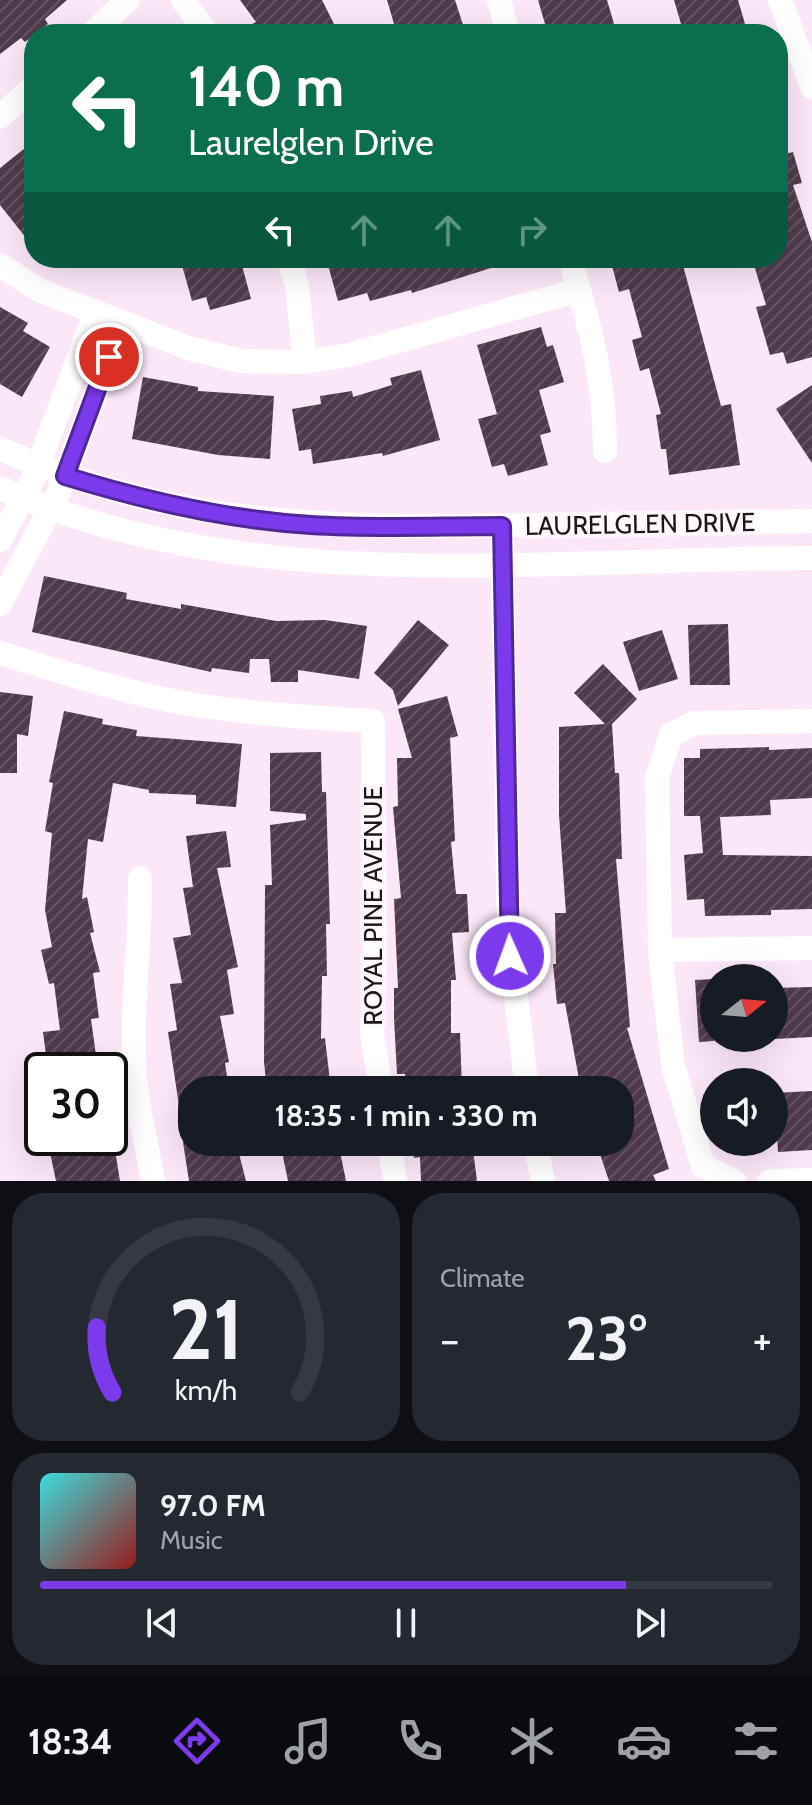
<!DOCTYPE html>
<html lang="en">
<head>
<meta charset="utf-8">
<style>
	:root { --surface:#171b24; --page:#242831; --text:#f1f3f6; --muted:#9ea1a6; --line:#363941; --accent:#7c3aed }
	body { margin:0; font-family:Cabin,sans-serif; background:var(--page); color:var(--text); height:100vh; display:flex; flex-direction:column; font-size:30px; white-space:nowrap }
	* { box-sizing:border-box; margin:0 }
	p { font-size:26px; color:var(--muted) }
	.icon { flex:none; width:44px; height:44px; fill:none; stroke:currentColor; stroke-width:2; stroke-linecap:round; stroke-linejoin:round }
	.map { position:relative; height:1181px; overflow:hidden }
	.details { display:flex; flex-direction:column; gap:12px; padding:12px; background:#0d0f14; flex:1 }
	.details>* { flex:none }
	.banner { position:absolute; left:24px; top:24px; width:764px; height:244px; border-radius:32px; box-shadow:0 8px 32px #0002; background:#0b6e4f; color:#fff; overflow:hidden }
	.needle { width:52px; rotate:73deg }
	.fabs { position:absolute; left:700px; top:964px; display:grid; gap:16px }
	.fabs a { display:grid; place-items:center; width:88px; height:88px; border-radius:50%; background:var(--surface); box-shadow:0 8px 32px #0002; font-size:40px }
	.speed { position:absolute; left:24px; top:1052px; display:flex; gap:16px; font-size:40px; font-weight:700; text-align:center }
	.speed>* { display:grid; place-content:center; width:104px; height:104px; border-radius:50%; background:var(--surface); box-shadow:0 8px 32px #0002; line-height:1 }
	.speed .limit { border:4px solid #111; border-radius:12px; background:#fff; color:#111 }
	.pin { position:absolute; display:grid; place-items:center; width:68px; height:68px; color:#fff; margin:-34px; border:4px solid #fff; border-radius:50%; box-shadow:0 2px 8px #0007 }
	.me { position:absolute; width:88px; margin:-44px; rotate:358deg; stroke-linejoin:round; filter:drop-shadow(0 0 6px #0008) }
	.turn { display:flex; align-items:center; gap:28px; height:168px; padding:0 32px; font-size:36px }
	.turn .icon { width:104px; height:104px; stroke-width:2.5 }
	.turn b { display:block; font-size:56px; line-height:68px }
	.lanes { display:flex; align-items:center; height:76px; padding:0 32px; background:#0003; justify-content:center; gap:40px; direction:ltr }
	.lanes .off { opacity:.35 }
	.big { font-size:60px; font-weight:700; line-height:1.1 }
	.details .tile { flex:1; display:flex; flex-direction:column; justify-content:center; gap:12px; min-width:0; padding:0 28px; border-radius:32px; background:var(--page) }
	.details .dial { align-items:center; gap:0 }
	.dial svg { height:208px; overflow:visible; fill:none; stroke:var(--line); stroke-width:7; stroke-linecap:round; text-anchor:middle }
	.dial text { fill:var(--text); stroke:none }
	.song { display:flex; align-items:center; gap:24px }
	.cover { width:96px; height:96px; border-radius:12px; background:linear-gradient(135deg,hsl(180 70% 55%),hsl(0 70% 35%)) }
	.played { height:8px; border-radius:4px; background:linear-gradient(90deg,var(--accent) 80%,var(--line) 80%) }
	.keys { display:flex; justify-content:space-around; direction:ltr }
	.heat { display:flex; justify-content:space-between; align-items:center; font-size:44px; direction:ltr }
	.details .tiles { flex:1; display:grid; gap:12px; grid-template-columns:1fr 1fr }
	.tile:last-child { grid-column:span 2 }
	.trip { position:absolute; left:178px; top:1076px; width:456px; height:80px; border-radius:32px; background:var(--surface); box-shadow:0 8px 32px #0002; font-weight:700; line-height:80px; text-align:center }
	.dock { display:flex; height:128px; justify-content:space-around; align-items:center; background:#090b0e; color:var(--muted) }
	.dock .icon { width:56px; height:56px }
	.dock .active { color:var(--accent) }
	.dock b { font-size:36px; color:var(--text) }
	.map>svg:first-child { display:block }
	.building { fill:url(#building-hatch) }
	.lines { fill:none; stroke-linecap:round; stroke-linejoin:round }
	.minor { stroke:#fff; stroke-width:24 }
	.route-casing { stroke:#51269a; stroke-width:20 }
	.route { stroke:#7c3aed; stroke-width:14 }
	.labels { text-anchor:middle; stroke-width:8; stroke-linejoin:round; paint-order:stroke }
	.street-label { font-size:26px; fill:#1e151c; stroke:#fff9fe }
</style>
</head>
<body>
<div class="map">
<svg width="812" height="1181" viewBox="0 0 812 1181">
	<defs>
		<pattern id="building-hatch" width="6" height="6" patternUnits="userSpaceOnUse" patternTransform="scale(2)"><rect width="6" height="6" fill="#503b4d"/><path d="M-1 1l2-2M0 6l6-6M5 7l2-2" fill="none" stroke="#665463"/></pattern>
	</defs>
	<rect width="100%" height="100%" fill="#fce7f8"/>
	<path class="building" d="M0,0H67L45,19L48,24L25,42L21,38L0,54Z
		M240,0H322L339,34H232L256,22Z
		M387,0H455L466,34H397Z
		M538,0H607L617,34H548Z
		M674,0H738L748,34H684Z
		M34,141V248L0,205V168Z
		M778,148H783L785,154L793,152L802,183L793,185L812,242V357L787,364L783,352L770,355L756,307L766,305L752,258H778Z
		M180,258H240L251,299L210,310L206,297L192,301Z
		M326,258H509L510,262L412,293L411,290L370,301L367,293L338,301Z
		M610,258H681L721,406L731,404L740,465L669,475L666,449H661L656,415L661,414L649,368L640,371L632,340L642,337L629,289L619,292Z
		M0,307L28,323L23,331L50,347L22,397L0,384Z
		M541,327L547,347L553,345L564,382L539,390L551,432L540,435L548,465L508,476L504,464L492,467L478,419L497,414L477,345Z
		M421,370L440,440L383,456L382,453L313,464L311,449L299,451L292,409L321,404L320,396L352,391L353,397L392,385L390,378Z
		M143,377L198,387V391L274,396L270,459L218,455L132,439Z
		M812,385V463L776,409Z
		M44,576L127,593L126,599L181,609V604L276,621L325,620L367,626L359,679L298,670V682H271L269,659H250L249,673L212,668L211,672L32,632Z
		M418,620L449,645L398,706L393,690L374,673Z
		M728,624L730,685H690L688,625Z
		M662,630L678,679L639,691L623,642Z
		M603,664L637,699L612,724L615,773H619L622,859H616L630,1027L627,1028L669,1169L653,1175L656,1181H609L596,1142H620V1090H581L565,1003L557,1004L553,964H556L555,913H566L559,815V727L605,724L574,693Z
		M0,692L33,696L28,736L17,734V773H0Z
		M447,696L458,736L450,738L455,841L451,842L456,894H467L469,932L452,933L456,980H451V1033H460L462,1090H406L405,1074H397L394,1018V988H398L394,899L401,898L393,807L398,806L397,758H412L398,709Z
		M64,711L103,719L102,724L137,730L136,736L242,744L236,807L196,804V795L149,793V790L113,783L103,842L88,839L82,899L87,897L94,932L90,933L100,972L93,973L99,1018L91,1019L98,1070H48L43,1032L60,1030L54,983L49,984L41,950L52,947L45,910L52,833L45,831L53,783L49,782Z
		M769,747V750L812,748V798L770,800L771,815L720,817L723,855L812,856V909L771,910V915L705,916L704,899L687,900L684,855L703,853L700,816H684V758H700V749Z
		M321,752L322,792H326L330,924H326L327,976H322L321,1039L325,1038L331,1090H267L264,1062L265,885H272L270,825L306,820V814L270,811V753Z
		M226,831L231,867L217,868L238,967L227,970L234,1014L220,1016L229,1062L225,1063L229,1090H192V1125L182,1126L168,1032L177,1030L170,984L182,983L173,938L191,935L183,888L193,887L186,836Z
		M714,979V1041L699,1042L695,980Z
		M812,987V1037L774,1039V988Z
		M812,1091V1150L778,1152L774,1093Z
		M47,1138H113L120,1181H56Z
		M183,1142H236L246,1181H189Z
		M280,1142H338L346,1181H288Z
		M412,1142H472L477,1181H421L420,1157L414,1158Z"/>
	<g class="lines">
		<path class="minor" d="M183,0L207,34
			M499,0L508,34
			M780,0L812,87
			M91,34L128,0
			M0,117L34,86
			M289,258L297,286L305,362
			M570,258C590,328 605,377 605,451
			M0,265L39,290L188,348L241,361L305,362L349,355L579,290
			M0,449C181,529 335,528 528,525C622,523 717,523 812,521
			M0,488C249,600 546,558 812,558
			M502,526L509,937L527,1090
			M0,540L33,479L96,312
			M0,604L59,492L122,322
			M0,653C62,672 125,693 190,704C250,714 311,718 373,721L375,956L372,1033L381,1090
			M140,878C141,944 130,1010 135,1077C138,1111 147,1147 153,1181
			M660,950L812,948
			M389,1142L395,1181
			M535,1142L543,1181
			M734,1181L703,1166L673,1065L660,950L657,777L671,735L694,723L812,721
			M770,1181L812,1180"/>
	</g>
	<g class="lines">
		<g class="route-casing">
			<path id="route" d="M109,357L65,476C146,501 227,520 311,525C375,529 438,526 502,526L510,956"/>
		</g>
		<use href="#route" class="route"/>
	</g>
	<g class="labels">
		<g class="street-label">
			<text transform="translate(640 524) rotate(-1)" y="9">LAURELGLEN DRIVE</text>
			<text transform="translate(373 906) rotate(-90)" y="9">ROYAL PINE AVENUE</text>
		</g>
	</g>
</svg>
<div class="fabs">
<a><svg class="needle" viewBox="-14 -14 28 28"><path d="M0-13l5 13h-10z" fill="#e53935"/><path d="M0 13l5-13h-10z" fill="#9ea1a6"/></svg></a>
<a><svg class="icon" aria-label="sound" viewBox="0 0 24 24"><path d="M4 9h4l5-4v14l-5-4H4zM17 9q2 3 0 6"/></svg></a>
</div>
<div class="speed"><div class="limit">30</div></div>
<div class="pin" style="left:109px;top:357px;background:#d93025"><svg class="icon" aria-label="arrive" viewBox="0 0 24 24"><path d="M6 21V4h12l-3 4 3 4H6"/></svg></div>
<svg class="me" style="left:510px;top:956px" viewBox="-20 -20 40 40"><circle r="17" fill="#7c3aed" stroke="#fff" stroke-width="3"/><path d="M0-11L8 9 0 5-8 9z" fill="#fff"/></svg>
<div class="trip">18:35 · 1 min · 330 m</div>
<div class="banner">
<div class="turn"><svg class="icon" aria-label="left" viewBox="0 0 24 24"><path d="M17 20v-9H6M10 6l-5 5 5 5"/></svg><div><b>140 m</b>Laurelglen Drive</div></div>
<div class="lanes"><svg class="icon" aria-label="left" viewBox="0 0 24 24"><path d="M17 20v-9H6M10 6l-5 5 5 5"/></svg><svg class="icon off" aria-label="ahead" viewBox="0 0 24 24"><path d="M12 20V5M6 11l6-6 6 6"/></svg><svg class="icon off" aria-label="ahead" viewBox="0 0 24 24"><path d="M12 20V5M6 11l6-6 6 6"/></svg><svg class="icon off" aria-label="right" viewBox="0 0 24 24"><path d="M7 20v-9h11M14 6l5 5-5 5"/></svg></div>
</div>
</div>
<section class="details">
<div class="tiles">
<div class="tile dial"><svg viewBox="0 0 100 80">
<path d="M14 69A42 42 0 1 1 86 69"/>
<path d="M14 69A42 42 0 0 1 8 44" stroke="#7c3aed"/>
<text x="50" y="56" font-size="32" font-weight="700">21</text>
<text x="50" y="72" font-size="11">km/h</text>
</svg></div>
<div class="tile"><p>Climate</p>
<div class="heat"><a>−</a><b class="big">23°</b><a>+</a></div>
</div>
<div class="tile">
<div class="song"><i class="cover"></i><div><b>97.0 FM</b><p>Music</p></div></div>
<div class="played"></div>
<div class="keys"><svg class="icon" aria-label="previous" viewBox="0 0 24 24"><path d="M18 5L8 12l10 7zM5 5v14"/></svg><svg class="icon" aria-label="pause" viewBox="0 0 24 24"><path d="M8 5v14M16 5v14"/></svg><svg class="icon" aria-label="next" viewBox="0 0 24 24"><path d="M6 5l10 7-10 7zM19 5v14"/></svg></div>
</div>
</div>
</section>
<nav class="dock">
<b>18:34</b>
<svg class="icon active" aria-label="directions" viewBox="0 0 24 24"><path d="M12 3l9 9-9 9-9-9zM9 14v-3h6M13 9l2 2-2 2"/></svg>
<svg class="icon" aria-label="music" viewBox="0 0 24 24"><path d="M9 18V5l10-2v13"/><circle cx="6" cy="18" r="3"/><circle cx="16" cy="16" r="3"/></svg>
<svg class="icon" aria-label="phone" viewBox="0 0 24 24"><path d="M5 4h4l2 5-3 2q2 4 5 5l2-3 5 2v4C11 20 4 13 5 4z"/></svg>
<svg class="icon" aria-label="climate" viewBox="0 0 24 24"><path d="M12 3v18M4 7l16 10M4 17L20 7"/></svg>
<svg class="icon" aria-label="car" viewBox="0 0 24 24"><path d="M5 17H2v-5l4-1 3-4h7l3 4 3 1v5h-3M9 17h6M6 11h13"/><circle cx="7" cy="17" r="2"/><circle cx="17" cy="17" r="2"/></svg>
<svg class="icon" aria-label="filters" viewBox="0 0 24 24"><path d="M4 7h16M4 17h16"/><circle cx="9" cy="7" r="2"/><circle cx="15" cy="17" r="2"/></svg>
</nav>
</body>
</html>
